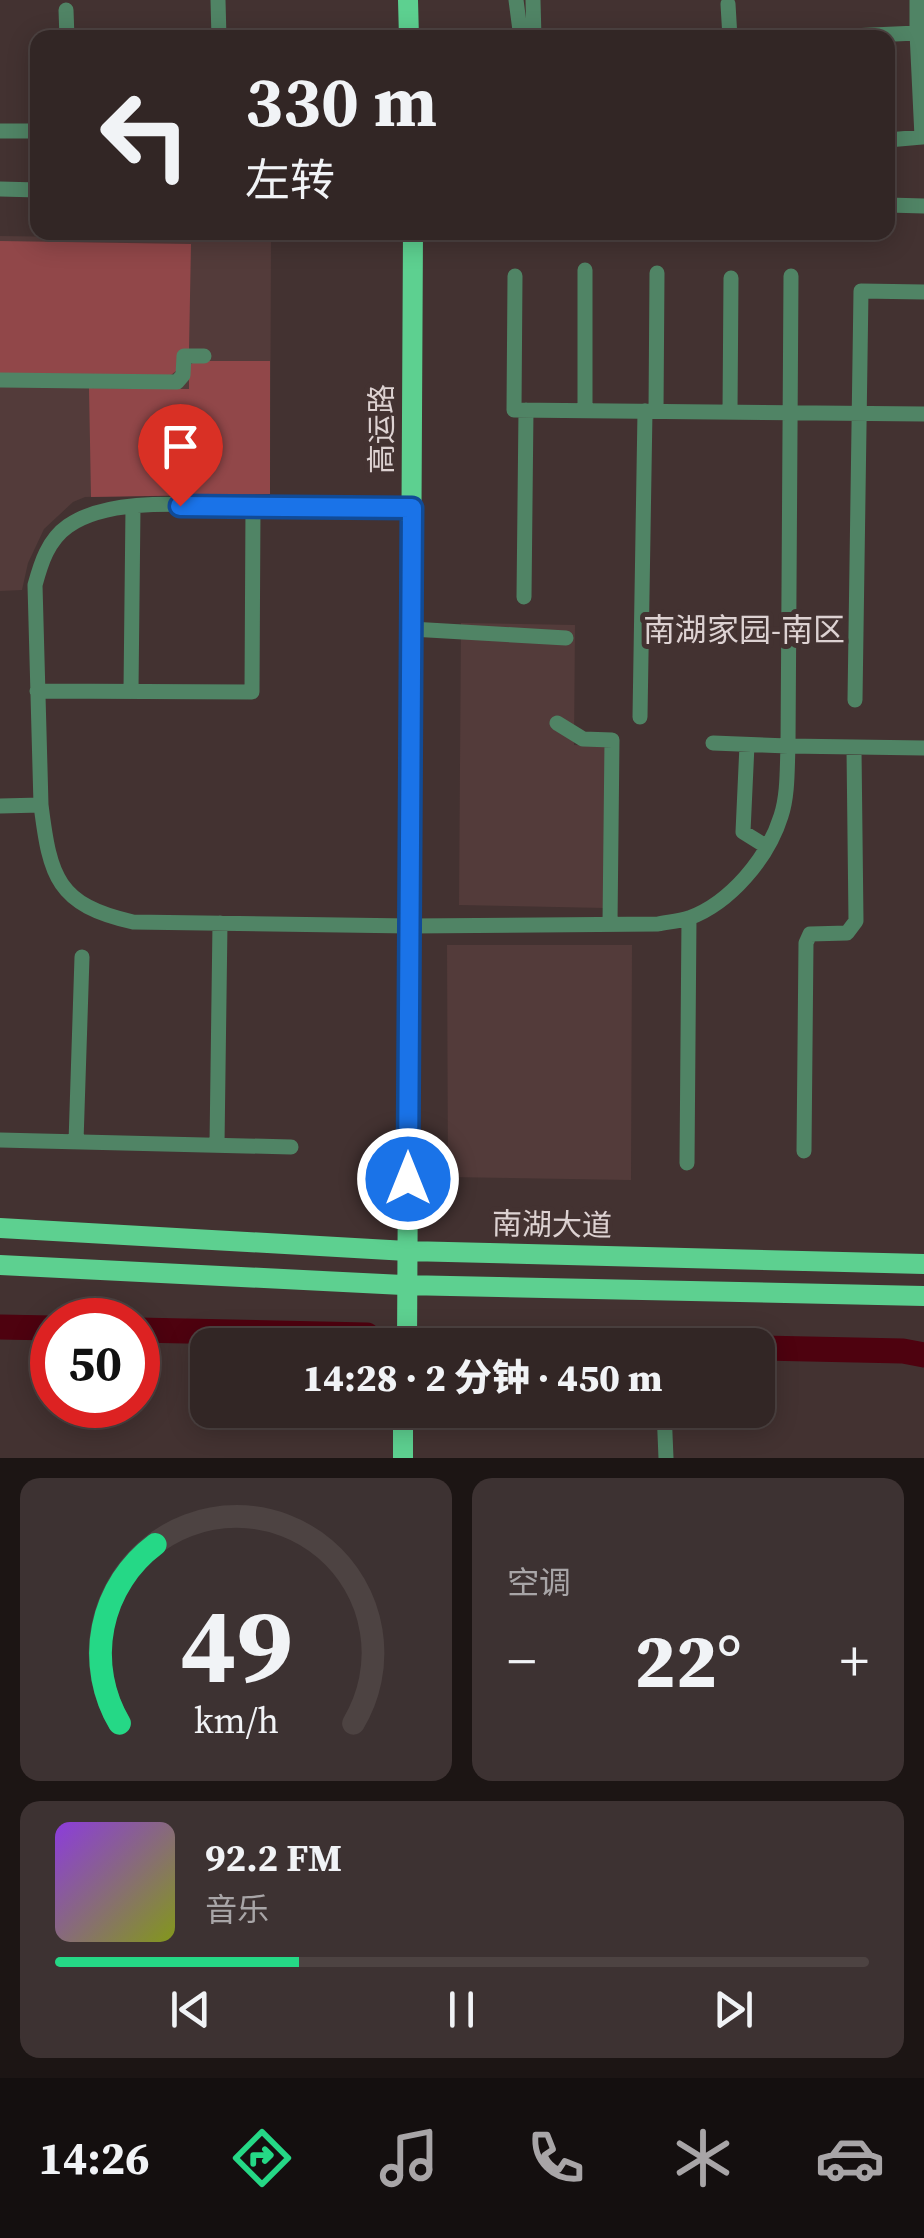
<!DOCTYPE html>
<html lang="zh">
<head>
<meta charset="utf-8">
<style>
	:root { --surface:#322625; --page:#3d3232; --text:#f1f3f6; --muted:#a8a5a7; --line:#4d4342; --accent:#25d886 }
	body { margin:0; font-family:"Source Serif 4","Noto Sans SC",serif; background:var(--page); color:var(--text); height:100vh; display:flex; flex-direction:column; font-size:38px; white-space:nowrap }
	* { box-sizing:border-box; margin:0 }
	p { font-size:32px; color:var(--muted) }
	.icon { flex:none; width:55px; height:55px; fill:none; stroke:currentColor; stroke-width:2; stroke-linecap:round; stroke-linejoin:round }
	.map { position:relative; height:1458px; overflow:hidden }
	.drawer { display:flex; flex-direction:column; gap:20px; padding:20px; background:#1c1514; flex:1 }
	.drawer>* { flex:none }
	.top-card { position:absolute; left:30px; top:30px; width:865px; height:210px; border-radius:20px; box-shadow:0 5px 25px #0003,0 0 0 2px var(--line); background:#322625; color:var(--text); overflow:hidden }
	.speed { position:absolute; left:30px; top:1298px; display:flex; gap:20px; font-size:50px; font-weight:700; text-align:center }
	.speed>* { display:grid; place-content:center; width:130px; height:130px; border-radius:50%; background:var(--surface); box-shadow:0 5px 25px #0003,0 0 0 2px var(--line); line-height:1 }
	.speed .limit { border:15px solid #d22; background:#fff; color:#111 }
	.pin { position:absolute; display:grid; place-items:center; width:85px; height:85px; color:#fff; margin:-102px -42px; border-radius:50% 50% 50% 0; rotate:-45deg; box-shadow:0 0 10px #0007 }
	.pin .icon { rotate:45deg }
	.me { position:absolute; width:110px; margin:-55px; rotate:0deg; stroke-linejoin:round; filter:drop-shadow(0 0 8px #0008) }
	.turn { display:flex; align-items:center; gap:35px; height:210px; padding:0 50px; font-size:45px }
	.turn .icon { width:130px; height:130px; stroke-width:2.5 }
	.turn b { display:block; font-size:70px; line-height:85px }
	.big { font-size:75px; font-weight:800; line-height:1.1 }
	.drawer .widget { flex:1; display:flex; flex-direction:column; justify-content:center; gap:15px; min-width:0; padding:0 35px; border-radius:20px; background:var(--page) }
	.drawer .dial { align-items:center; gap:0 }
	.dial svg { height:260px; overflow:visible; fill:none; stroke:var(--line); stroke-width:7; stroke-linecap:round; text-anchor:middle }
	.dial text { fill:var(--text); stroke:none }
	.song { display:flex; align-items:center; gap:30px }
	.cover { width:120px; height:120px; border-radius:15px; background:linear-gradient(135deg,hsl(270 70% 55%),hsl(70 70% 35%)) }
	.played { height:10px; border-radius:5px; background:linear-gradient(90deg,var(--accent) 30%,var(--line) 30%) }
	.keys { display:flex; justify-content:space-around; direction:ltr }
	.heat { display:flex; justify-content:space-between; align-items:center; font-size:55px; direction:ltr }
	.drawer .tiles { flex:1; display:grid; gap:20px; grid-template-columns:1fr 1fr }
	.widget:last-child { grid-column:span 2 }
	.trip { position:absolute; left:190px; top:1328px; width:585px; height:100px; border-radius:20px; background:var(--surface); box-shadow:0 5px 25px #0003,0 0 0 2px var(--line); font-weight:800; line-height:100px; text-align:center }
	.tabs { display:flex; height:160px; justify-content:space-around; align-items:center; background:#140f0f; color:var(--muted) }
	.tabs .icon { width:70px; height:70px }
	.tabs .current { color:var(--accent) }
	.tabs b { font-size:45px; color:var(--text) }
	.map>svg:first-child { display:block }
	.built { fill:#533b3a }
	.green { fill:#914749 }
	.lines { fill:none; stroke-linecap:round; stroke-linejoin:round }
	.river { stroke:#4e020f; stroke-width:25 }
	.minor { stroke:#508465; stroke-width:15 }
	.major { stroke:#5dd090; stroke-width:20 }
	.route-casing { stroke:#114b97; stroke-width:25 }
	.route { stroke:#1a73e8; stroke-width:18 }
	.labels { text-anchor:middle; stroke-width:10; stroke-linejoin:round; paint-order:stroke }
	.street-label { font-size:30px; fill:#ddd2d2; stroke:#433231 }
	.neighbourhood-label { font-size:32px; fill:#ddd2d2; stroke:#433231 }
</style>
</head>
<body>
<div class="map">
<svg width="924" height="1458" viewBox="0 0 924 1458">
	<rect width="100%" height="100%" fill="#433231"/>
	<path class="built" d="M0,236L271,240L270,494L85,497L73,502L44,529L28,563L22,590L0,591Z
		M461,623L575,625L574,745L607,746L605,908L459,905Z
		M447,945H632L631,1180L448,1177Z"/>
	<path class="green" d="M0,241L191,244L189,350L179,351L176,371L171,375H0Z
		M195,361H270V494L91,497L89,388L189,389V366Z"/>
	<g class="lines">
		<path class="river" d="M0,1327L52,1328
			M138,1330L367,1335
			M448,1342L582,1345
			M758,1348L903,1351L924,1355"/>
		<path class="minor" d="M218,0L219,38
			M516,0L521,38
			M533,0L534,38
			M728,4L730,38
			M66,10L67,38
			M806,38L917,33V0
			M0,131H38
			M888,140L922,137L917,33
			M0,189L38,190
			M888,205L924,206
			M585,270V411
			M515,276L514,410L924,414
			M0,380L177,382L183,375L184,356H204
			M656,411L657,273
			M730,412L731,278
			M524,597L526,410
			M411,629L566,638
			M37,691L252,692L253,506
			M131,691L133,507
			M855,700L861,291L924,292
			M640,717L645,411
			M557,723L583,739L612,740L610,924
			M713,743L788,746L791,276
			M747,745L743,832L767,847
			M41,805L35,585C41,563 48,540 68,526C112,495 198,506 250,506C304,507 358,507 412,509
			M0,806L41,805C50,877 57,905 133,922L410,926L658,924C668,922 679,921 689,918C730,903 768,858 781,816C788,795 787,769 788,746L924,748
			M0,1140L291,1147
			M76,1142L82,957
			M217,1145L220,923
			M804,1151L806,943L810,934L847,933L856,921L854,749
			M687,1163L689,918
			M664,1410L666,1458"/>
		<path class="major" d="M408,0L409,38
			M0,1228L407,1251L924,1264
			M0,1265L403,1285L924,1296
			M407,1345L413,232
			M403,1410V1458"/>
	</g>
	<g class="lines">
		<g class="route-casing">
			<path id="route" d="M180,506L412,508L408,1179"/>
		</g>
		<use href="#route" class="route"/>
	</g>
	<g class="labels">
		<g class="street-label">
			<text transform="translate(382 429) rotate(-90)" y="10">高运路</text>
			<text transform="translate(552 1225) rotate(1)" y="10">南湖大道</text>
		</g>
		<g class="neighbourhood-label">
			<text x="744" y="641">南湖家园-南区</text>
		</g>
	</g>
</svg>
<div class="speed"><div class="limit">50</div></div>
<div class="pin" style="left:180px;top:506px;background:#d93025"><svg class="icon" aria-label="arrive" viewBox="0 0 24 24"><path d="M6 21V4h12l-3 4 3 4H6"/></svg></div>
<svg class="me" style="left:408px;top:1179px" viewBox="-20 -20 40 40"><circle r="17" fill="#1a73e8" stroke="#fff" stroke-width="3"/><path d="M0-11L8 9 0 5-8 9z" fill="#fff"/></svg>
<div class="trip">14:28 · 2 分钟 · 450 m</div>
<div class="top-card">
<div class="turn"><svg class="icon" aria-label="left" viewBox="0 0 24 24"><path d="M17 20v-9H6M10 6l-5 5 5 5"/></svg><div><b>330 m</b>左转</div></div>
</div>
</div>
<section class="drawer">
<div class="tiles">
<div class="widget dial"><svg viewBox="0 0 100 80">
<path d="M14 69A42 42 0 1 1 86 69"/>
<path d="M14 69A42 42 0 0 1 25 14" stroke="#25d886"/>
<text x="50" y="56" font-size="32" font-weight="700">49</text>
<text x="50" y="72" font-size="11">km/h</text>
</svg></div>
<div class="widget"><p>空调</p>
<div class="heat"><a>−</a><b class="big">22°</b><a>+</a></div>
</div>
<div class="widget">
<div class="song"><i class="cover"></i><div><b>92.2 FM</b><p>音乐</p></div></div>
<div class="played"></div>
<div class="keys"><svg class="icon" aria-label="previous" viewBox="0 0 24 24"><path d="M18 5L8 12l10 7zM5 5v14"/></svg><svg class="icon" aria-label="pause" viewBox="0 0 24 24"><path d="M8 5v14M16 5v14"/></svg><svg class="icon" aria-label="next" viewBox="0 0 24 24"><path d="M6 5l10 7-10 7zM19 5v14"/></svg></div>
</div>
</div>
</section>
<nav class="tabs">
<b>14:26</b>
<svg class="icon current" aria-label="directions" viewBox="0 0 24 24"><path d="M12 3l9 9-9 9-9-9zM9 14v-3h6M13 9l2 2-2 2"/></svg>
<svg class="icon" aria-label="music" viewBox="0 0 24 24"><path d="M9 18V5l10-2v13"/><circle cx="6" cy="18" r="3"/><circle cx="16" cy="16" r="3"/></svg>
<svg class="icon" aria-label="phone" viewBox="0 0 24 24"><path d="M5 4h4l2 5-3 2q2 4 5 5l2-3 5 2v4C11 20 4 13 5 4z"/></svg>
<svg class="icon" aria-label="climate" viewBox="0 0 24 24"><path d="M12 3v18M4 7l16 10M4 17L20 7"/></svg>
<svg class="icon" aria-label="car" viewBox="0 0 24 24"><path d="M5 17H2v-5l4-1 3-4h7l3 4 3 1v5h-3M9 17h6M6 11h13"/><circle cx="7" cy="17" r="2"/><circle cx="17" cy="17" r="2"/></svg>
</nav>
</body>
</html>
